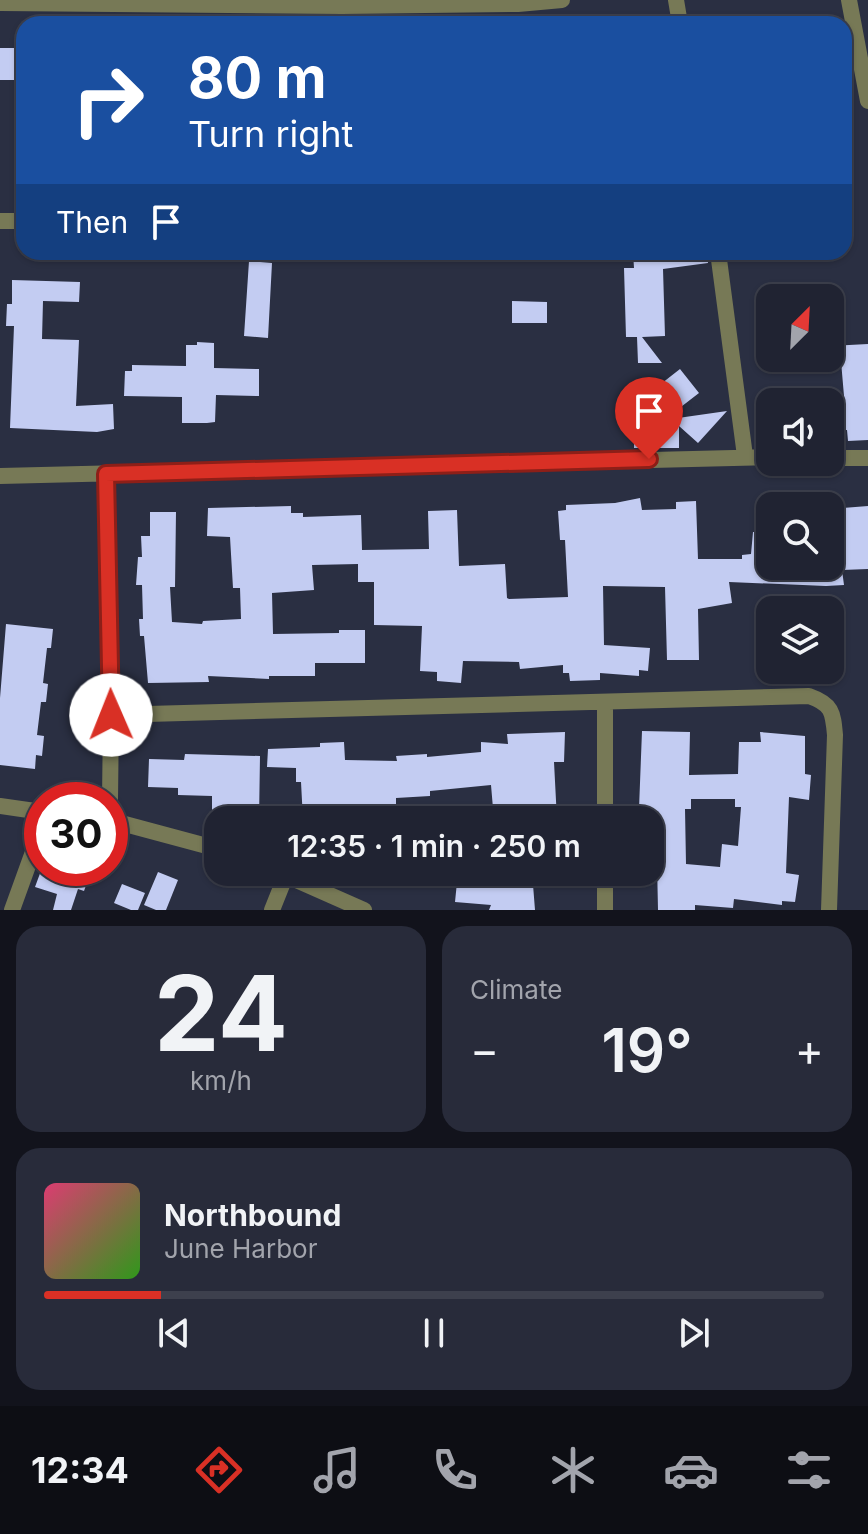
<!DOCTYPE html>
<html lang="en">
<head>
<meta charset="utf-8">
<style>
	:root { --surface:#202332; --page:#282b3a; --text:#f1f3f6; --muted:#a2a4ac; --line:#3d404d; --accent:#d93025 }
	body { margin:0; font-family:Inter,sans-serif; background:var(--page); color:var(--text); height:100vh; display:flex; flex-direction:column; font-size:30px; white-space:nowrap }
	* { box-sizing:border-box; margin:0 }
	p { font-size:26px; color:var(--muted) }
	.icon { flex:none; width:44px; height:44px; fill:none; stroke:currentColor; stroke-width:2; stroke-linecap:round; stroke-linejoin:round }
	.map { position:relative; height:910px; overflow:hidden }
	.sheet { display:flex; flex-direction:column; gap:16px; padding:16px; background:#12131c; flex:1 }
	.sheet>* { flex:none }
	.guide { position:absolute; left:16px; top:16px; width:836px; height:244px; border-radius:24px; box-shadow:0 2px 6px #0004,0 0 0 2px var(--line); background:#1a4fa0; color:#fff; overflow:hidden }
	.needle { width:52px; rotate:24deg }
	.buttons { position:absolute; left:756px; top:284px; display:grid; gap:16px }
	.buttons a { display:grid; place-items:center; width:88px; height:88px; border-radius:16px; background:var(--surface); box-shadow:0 2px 6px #0004,0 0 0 2px var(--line); font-size:40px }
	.speed { position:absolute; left:24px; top:782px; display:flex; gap:16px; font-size:40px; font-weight:700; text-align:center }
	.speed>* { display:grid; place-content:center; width:104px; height:104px; border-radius:50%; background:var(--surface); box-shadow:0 2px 6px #0004,0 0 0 2px var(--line); line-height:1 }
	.speed .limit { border:12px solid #d22; background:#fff; color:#111 }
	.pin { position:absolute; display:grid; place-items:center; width:68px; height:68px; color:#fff; margin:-82px -34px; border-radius:50% 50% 50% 0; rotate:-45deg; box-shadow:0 0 8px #0007 }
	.pin .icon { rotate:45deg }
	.me { position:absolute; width:88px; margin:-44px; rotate:359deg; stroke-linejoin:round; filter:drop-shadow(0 0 6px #0008) }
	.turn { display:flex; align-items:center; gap:28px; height:168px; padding:0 40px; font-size:36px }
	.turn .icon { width:104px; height:104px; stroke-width:2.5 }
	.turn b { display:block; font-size:56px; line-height:68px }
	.then { display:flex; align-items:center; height:76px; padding:0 40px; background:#0003; gap:16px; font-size:30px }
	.big { font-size:60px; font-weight:600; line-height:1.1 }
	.sheet .widget { flex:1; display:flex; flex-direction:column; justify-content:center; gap:12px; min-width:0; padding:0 28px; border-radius:24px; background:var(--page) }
	.sheet .dial { align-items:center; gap:0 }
	.dial b { font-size:104px; line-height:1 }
	.song { display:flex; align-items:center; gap:24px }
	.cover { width:96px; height:96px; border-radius:12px; background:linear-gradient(135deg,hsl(340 70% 55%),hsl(110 70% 35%)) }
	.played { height:8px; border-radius:4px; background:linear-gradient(90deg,var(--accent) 15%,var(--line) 15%) }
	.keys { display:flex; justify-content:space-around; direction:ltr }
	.heat { display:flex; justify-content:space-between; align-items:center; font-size:44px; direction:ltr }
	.sheet .tiles { flex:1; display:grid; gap:16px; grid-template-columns:1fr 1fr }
	.widget:last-child { grid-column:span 2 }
	.trip { position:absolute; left:204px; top:806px; width:460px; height:80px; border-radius:24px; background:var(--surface); box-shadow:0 2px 6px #0004,0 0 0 2px var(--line); font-weight:600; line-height:80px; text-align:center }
	.tabs { display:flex; height:128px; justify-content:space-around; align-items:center; background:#0d0e14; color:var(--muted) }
	.tabs .icon { width:56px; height:56px }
	.tabs .current { color:var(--accent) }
	.tabs b { font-size:36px; color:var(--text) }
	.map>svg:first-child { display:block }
	.building { fill:#c3ccf2; fill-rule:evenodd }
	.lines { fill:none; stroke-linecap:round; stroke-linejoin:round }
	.minor { stroke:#777956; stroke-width:16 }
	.tertiary { stroke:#777956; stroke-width:16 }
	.route-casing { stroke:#8d1f18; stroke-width:20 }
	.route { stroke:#d93025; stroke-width:14 }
</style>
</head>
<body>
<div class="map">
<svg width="868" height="910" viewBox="0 0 868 910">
	<rect width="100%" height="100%" fill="#2a2f42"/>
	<path class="building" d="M0,48H24V80H0Z
		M633,252H707L708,263L663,269L665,336L642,337L662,363H638L637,337H626L624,268H634Z
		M249,261L272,263L268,338L244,336Z
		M12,280L80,282L79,302L43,301L42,339L79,340L76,406L113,404L114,429L97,432L10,428L14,326H6L7,304H12Z
		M512,301L547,302V323H512Z
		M197,342L214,343V368L259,369V396L216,395L215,422L207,423H182V397L124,396L125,371H132V365L186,366V345H197Z
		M868,344V440L848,441L847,430L832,431L830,397L844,396L841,361L830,362V346Z
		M680,369L699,393L664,420L727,411L698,443L679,426V448H634V405Z
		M640,498L642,510L676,509V502L696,501L698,559H742V555L751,554L753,532L770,531V566H830V509L868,506V569L842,570L844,585L826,586L729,582L732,603L698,609L699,660H667L665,587L603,586L604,645L650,648L648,671L639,670V676L600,673V680L570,681L569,673H563V665L520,669L519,662L463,661L461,683L437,681V672L420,671L422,626L374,625V582H358V564L312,565L314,590L272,593L273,634L339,633V630H365V663H315V676H269V679L208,676L209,682L148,683L144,636H140L139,619H143L142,585H136L138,557H142L141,536H150V512H176L175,587H170L172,622L202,624L203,621L241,619L240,588H233L230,537L207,536L208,508L291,506V513H303V517L361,515L362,550L429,549L428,511L457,510L459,566L505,564L507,598L509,599L568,597L565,540H560L558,511L566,510V505L615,503Z
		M6,624L53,629L51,648H47L43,683L48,684L46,702H41L37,735L44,736L42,756L36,755L35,769L0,765V698Z
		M642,731L690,732L689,775L738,774L739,742H761L760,732L805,736V774L811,775L809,800L789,797L786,873L799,875L795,902L782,901V905L734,899L733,908L695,905V910H658L657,863L654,864V857H650V809H639ZM691,799H735V807H741L738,846L722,844L720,867L686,864L685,809H691Z
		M565,732L564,762H554L557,820H494L491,785L430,791V796L396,798V815H349V818L341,820H303L301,782H296V768L267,767L268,749L320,747V743L344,742L345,760L397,761L396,756L427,754V757L481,752V742L508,744L507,734Z
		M185,754L260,756L259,820L212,819V796L178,795V788L148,787L149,759L184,760Z
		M42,868H76L90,874L84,891L78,889L71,910H53L57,894L35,887Z
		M158,872L178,880L166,910H156L144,905Z
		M458,872H532L535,910H489L491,905L455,902Z
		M122,884L145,893L138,910H131L114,903Z"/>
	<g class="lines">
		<path class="minor" d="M676,0L680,24
			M0,3L342,6L518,4L562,0
			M0,221H24
			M718,252L745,456
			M830,458H868
			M106,474L111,715L110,800
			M0,476L770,457
			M605,703V820
			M111,715L809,696C832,704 833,712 835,735L829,910
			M0,806L42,812
			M110,820L218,849
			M278,872L364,910
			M605,872V910
			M12,910L42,827
			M272,910L286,875"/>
		<path class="tertiary" d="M849,0L868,101"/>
	</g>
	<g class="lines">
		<g class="route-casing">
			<path id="route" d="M111,715L106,474L649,459"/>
		</g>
		<use href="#route" class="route"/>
	</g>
</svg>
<div class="buttons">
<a><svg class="needle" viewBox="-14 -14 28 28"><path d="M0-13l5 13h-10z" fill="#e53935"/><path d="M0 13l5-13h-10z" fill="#a2a4ac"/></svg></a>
<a><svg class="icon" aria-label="sound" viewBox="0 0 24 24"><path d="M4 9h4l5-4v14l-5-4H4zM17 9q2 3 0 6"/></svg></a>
<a><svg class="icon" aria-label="search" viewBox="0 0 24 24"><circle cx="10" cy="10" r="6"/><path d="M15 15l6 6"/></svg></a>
<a><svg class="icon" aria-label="layers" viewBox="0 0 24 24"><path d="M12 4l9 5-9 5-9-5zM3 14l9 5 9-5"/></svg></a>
</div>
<div class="speed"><div class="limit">30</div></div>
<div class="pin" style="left:649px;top:459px;background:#d93025"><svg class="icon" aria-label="arrive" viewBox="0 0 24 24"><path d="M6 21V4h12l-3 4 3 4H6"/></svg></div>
<svg class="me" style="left:111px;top:715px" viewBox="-20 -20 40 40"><circle r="19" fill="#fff"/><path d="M0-13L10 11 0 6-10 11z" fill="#d93025"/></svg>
<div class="trip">12:35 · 1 min · 250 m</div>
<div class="guide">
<div class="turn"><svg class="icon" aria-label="right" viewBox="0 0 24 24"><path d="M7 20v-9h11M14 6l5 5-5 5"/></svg><div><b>80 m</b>Turn right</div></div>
<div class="then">Then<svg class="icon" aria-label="arrive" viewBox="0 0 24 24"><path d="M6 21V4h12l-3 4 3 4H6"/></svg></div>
</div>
</div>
<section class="sheet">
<div class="tiles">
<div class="widget dial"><b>24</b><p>km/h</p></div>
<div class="widget"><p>Climate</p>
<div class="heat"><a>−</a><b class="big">19°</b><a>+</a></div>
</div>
<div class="widget">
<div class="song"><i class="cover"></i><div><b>Northbound</b><p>June Harbor</p></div></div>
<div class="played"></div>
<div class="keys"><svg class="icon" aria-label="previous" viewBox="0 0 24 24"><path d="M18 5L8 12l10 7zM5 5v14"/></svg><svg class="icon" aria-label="pause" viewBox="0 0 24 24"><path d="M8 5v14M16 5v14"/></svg><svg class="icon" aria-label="next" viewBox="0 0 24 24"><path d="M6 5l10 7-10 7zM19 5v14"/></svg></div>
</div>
</div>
</section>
<nav class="tabs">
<b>12:34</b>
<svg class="icon current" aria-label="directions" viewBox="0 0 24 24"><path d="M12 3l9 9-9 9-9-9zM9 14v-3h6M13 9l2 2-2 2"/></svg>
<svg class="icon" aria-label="music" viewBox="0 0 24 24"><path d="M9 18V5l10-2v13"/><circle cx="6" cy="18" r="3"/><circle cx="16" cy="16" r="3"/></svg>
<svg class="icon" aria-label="phone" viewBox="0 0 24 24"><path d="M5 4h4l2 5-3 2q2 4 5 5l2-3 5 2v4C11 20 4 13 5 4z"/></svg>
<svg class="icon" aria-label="climate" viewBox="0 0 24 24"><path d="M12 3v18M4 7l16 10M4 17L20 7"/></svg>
<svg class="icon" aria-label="car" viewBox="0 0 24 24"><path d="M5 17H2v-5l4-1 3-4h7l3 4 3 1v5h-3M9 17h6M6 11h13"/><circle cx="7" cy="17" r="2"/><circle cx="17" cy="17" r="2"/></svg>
<svg class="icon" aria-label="filters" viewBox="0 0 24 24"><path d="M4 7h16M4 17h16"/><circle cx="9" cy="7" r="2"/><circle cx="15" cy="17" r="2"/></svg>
</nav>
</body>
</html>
